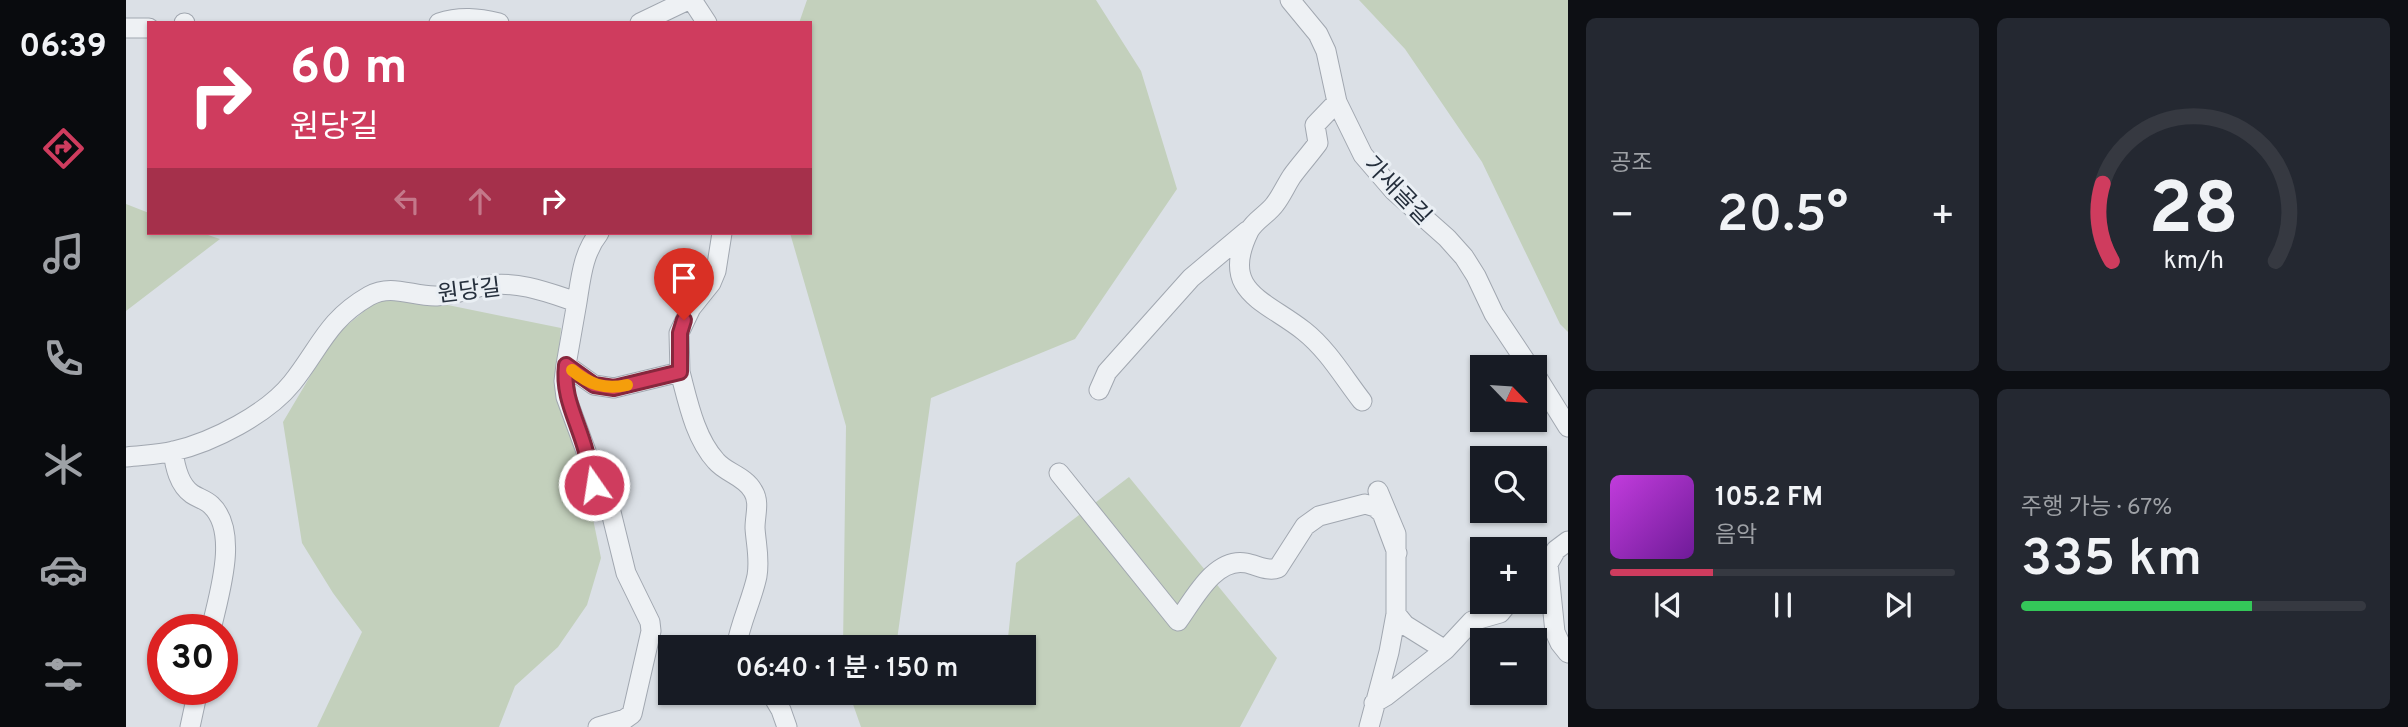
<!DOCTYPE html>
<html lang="ko">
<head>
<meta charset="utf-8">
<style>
	:root { --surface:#171b24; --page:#242831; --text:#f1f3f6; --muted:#9ea1a6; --line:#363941; --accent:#cf3c5e }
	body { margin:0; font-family:Overpass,"Noto Sans KR",sans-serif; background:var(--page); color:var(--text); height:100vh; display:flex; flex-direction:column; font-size:26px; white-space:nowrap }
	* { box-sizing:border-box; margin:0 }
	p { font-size:23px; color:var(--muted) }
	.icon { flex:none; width:38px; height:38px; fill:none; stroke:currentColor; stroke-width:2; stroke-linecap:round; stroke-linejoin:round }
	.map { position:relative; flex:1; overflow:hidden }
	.panel { display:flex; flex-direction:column; gap:18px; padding:18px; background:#0d0f14; width:840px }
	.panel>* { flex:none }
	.guide { position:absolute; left:21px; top:21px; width:665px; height:214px; border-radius:0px; box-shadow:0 2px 5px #0004; background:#cf3c5e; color:#fff; overflow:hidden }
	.needle { width:46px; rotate:115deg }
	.tools { position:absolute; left:1344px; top:355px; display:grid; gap:14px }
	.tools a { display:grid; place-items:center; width:77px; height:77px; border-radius:0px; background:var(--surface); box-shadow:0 2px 5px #0004; font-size:35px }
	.speed { position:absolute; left:21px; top:614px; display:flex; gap:14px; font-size:35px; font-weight:700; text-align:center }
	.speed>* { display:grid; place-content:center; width:91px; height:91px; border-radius:50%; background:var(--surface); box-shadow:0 2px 5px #0004; line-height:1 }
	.speed .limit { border:10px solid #d22; background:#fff; color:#111 }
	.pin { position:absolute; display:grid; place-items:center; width:60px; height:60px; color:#fff; margin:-72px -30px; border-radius:50% 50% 50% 0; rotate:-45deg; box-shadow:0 0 7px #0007 }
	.pin .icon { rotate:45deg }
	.me { position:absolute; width:77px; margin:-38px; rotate:347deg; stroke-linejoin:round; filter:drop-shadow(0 0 5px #0008) }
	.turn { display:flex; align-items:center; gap:24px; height:147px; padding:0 28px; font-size:32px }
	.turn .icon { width:91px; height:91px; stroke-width:2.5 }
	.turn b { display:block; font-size:49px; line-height:60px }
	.lanes { display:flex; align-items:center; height:66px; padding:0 28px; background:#0003; justify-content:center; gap:35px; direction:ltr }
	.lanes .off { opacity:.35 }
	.big { font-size:52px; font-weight:600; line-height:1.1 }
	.panel .widget { flex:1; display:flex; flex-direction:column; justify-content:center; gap:10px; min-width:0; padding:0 24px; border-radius:10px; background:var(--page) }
	.panel .dial { align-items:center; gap:0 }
	.dial svg { height:182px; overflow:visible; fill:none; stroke:var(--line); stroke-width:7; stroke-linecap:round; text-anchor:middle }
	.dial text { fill:var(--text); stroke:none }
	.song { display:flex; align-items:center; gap:21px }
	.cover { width:84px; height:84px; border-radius:10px; background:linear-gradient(135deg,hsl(290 70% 55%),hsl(280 70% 35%)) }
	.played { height:7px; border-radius:4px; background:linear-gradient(90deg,var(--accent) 30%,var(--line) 30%) }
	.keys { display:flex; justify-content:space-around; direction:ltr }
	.heat { display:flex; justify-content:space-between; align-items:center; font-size:38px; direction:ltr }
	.charge { height:10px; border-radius:5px; background:linear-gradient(90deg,#34c759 67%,var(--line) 0) }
	.panel .tiles { flex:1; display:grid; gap:18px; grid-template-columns:repeat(2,1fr) }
	.trip { position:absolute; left:532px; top:635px; width:378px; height:70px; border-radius:0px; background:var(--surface); box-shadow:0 2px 5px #0004; font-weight:600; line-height:70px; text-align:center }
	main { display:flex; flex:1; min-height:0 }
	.tab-bar { display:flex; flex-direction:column; width:126px; justify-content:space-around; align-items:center; background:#090b0e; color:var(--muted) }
	.tab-bar .icon { width:49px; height:49px }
	.tab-bar .selected { color:var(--accent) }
	.tab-bar b { font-size:32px; color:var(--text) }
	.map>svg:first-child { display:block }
	.green { fill:#c3d0bc }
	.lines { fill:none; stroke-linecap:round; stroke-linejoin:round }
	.minor-casing { stroke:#a1a7b0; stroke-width:21 }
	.minor { stroke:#eef1f4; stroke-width:19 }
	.route-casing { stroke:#87273d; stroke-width:18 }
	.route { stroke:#cf3c5e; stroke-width:12 }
	.slow { stroke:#f59e0b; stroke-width:12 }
	.labels { text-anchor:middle; stroke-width:6; stroke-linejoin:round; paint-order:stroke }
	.street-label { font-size:23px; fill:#252f3c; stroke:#eaeff4 }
</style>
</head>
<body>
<main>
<nav class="tab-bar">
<b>06:39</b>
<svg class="icon selected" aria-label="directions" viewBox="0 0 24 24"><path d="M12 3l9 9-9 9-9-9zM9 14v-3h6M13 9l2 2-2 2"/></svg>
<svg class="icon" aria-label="music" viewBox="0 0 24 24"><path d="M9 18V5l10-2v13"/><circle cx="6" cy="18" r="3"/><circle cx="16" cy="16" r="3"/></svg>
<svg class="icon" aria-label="phone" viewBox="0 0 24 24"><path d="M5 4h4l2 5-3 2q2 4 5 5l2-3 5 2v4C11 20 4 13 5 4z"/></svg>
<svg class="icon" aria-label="climate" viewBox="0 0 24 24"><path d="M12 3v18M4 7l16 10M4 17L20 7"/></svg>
<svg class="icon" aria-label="car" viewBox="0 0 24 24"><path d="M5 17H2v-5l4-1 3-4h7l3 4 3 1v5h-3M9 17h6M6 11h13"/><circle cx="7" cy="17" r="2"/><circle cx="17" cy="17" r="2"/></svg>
<svg class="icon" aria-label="filters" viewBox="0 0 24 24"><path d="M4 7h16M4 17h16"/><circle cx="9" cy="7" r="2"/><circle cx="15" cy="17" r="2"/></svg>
</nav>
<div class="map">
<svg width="1442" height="727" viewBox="0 0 1442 727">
	<rect width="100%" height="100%" fill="#dbe0e6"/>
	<path class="green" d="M681,0H970L1015,71L1051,189L949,339L805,398L770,647H717L720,426L664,233H684V23H673Z
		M1233,0H1442V332L1434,324L1356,162L1279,49Z
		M0,204L23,213V233H76L94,239L0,311Z
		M253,299L312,303L435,328L430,383L454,455L475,558L461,605L432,647L389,686L373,727H191L236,632L207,593L176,543L157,422L208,336Z
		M1003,477L1151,658L1114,727H735L723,693H898V648L881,647L890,563Z"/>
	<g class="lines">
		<g class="minor-casing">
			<path id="minor" d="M566,0L581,23
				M1164,0L1192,34L1200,51L1211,102L1237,155L1268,191L1321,238L1338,257L1350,276L1368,314L1404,368
				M58,23H59
				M313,23C334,16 352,18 373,23
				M514,23L562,0
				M0,28H23
				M1211,102L1189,125L1192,143C1184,154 1174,165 1166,176C1160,185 1156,195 1149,204C1142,214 1129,220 1123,231C1093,292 1139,300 1178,331C1202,350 1218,378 1236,401
				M451,302C455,277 457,253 473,233
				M440,365L438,381L440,397L461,454L463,473L468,485L485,512L500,573L524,622L525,631L506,714L499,719L472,727
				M554,372C562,402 569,438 590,461C600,473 619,476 627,491C634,502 629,515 629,528C630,544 634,559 631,576C626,600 614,623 610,648
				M1409,374L1442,427
				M973,390L981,372L1065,278L1121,231
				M47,451C49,467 53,485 66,494C72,498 80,500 85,505C114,532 92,597 85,630
				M0,457C16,455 32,455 48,451C87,442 141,414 166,383C194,348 201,320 243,296C266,283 287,297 311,296C328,295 345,288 363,285C393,281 423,293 451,302L440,365L468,385L488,388L554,372L553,333L565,308L585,283L590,271L596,233
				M933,473L1052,621C1068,599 1089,557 1120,563C1131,565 1142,572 1152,568L1179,526L1193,516L1239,504L1249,507L1256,513L1271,553
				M1252,491L1270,534V614
				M1442,541L1430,550L1422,564L1429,632L1434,643L1442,653
				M645,693L655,710L661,727
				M1248,703L1260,696L1319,650
				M64,727L72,690
				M1243,727L1263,652L1270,614L1279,625L1319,650L1346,621L1374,613L1383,602"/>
		</g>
		<use href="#minor" class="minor"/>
	</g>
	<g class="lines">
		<g class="route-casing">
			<path id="route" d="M468,485C464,474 463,463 460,452C452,421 436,397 440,365L468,385L488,388L554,372V333L558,320"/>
		</g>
		<use href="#route" class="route"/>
		<path class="slow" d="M446,370C463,384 478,390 501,385"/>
	</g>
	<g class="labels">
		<g class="street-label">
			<text transform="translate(1272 190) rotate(46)" y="8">가새골길</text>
			<text transform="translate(343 290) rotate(-7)" y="8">원당길</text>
		</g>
	</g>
</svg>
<div class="tools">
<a><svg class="needle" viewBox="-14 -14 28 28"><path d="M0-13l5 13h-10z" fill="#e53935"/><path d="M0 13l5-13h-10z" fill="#9ea1a6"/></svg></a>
<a><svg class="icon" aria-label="search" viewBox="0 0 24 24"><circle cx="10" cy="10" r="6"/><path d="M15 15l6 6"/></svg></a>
<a>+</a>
<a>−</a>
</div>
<div class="speed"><div class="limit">30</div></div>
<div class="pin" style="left:558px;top:320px;background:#d93025"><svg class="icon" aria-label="arrive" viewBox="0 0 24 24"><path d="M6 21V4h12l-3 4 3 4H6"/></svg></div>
<svg class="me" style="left:468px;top:485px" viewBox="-20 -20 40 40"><circle r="17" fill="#cf3c5e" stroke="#fff" stroke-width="3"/><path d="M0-11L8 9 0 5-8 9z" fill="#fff"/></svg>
<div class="trip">06:40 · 1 분 · 150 m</div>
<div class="guide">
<div class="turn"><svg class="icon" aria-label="right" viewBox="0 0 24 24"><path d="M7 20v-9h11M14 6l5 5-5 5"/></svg><div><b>60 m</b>원당길</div></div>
<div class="lanes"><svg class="icon off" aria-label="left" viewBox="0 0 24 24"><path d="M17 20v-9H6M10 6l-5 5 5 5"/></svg><svg class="icon off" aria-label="ahead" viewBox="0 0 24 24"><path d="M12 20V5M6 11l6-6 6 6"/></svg><svg class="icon" aria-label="right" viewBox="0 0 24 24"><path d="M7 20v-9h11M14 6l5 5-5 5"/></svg></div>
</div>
</div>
<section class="panel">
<div class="tiles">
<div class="widget"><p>공조</p>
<div class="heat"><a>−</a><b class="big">20.5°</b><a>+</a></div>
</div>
<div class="widget dial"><svg viewBox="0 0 100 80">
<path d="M14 69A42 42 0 1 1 86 69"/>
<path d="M14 69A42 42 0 0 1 10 35" stroke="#cf3c5e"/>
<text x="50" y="56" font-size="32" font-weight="700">28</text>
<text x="50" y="72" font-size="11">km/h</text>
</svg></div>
<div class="widget">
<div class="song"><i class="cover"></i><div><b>105.2 FM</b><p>음악</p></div></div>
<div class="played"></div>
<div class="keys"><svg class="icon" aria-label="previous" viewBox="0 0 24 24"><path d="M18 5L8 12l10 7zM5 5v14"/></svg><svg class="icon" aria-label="pause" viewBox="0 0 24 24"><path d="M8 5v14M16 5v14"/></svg><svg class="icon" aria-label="next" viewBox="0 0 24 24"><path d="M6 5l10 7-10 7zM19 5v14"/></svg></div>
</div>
<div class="widget"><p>주행 가능 · 67%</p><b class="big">335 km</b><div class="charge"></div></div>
</div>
</section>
</main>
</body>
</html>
